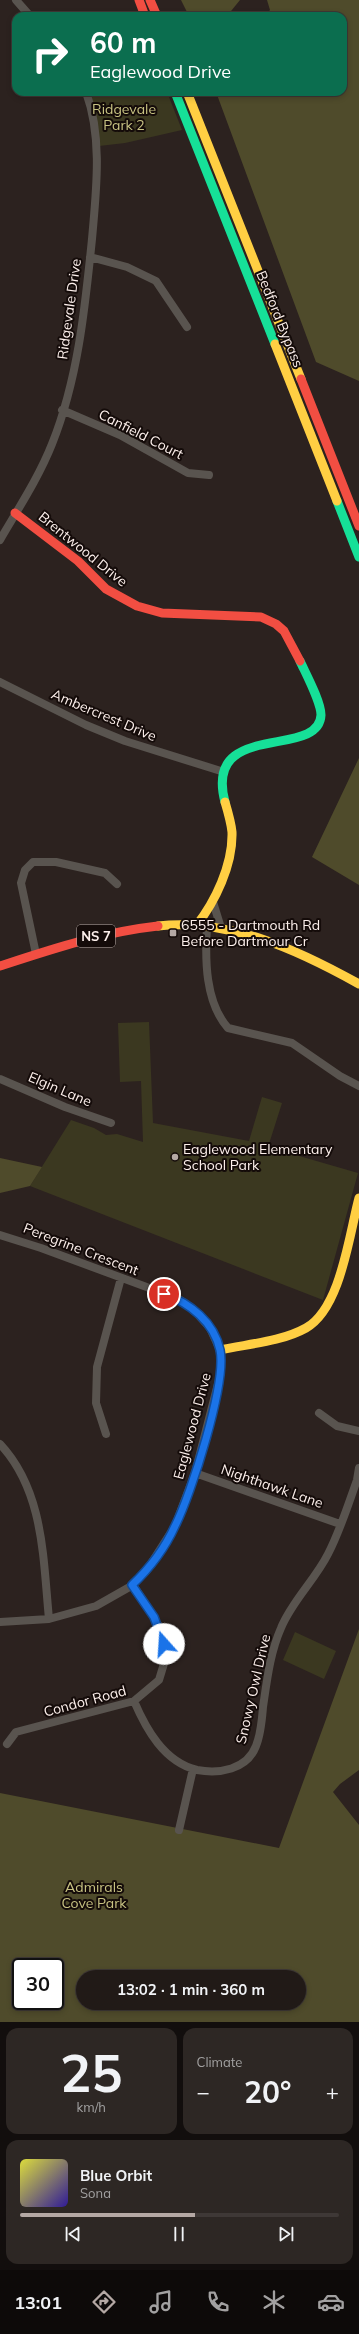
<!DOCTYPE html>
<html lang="en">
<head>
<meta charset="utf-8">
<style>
	:root { --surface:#211a17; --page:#2d2724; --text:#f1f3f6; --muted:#a2a1a1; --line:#3e3836; --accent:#b4a8a4 }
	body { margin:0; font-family:Mulish,sans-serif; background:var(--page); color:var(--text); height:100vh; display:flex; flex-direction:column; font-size:15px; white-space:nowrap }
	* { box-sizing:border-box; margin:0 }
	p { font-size:13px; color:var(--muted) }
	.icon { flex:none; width:22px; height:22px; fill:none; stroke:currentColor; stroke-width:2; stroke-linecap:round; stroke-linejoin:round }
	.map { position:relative; height:2022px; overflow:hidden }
	.details { display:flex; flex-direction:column; gap:6px; padding:6px; background:#120e0d; flex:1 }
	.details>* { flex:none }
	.hud { position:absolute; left:12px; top:12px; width:335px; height:84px; border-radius:12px; box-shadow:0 2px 6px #0003,0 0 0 1px var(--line); background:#0b6e4f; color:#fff; overflow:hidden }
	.speed { position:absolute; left:12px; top:1958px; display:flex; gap:8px; font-size:20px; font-weight:700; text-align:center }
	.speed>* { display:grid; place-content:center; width:52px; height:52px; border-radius:50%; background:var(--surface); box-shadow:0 2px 6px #0003,0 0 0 1px var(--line); line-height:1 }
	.speed .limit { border:2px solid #111; border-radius:6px; background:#fff; color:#111 }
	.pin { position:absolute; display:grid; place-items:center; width:34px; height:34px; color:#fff; margin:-17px; border:2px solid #fff; border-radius:50%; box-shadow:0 1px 4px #0007 }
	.me { position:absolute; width:44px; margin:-22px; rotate:341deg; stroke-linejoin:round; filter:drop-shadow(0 0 3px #0008) }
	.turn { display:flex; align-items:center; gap:14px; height:84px; padding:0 12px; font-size:18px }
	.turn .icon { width:52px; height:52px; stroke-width:2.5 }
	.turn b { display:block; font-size:28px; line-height:34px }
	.big { font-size:30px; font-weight:700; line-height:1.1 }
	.details .widget { flex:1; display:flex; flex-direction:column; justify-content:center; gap:6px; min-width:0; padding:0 14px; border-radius:12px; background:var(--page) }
	.details .dial { align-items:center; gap:0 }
	.dial b { font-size:52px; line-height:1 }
	.song { display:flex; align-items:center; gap:12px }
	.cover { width:48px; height:48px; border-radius:6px; background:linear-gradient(135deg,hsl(60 70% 55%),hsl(250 70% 35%)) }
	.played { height:4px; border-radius:2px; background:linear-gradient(90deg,var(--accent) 55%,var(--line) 55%) }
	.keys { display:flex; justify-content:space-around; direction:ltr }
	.heat { display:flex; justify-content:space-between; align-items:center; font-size:22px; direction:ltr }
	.details .tiles { flex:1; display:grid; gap:6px; grid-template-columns:1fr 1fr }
	.widget:last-child { grid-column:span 2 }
	.trip { position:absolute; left:76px; top:1970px; width:230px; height:40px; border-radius:20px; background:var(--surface); box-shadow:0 2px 6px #0003,0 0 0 1px var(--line); font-weight:700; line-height:40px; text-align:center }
	.menu { display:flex; height:64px; justify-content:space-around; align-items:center; background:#0d0a09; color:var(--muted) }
	.menu .icon { width:28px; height:28px }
	.menu .selected { color:var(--accent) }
	.menu b { font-size:18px; color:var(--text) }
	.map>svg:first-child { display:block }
	.green { fill:#3b3820 }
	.forest { fill:#4f4b2b; fill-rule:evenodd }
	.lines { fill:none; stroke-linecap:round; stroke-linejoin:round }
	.street { stroke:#59544f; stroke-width:8 }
	.fast { stroke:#16e098; stroke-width:9 }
	.slow { stroke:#ffcf43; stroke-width:9 }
	.jam { stroke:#f24e42; stroke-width:9 }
	.route-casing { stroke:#114b97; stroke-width:10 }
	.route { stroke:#1a73e8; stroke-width:7 }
	.poi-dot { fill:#b4a8a4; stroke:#140b09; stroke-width:1.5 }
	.labels { text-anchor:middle; stroke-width:4; stroke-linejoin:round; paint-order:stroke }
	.shield { fill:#140b09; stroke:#b7aba8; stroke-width:1 }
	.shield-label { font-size:13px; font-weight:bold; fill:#fdf0ec }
	.park-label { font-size:14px; fill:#c8c383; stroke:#140b09 }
	.street-label { font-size:14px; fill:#fdf0ec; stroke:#140b09 }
	.poi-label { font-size:14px; fill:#fdf0ec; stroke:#140b09; text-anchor:start }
</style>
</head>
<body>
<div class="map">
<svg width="359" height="2022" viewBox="0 0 359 2022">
	<rect width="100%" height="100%" fill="#2c221f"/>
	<path class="green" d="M97,92H167L182,130L125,143L99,146L91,94Z
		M149,1022L153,1123L249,1141L262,1097L282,1103L268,1147L358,1173L323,1300L30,1186L71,1120L94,1128L106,1135L117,1134L143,1142L141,1081L120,1082L118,1023Z
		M295,1632L336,1651L324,1679L283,1660Z"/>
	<path class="forest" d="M181,0H240L227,16H189Z
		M267,0H359V381L316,362L216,92H343V16H265L270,10Z
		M359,758V885L312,857Z
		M0,1158L42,1167L30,1186L0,1193Z
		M359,1629V1770L340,1784L333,1792L359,1825V2022H0V1793L279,1848ZM21,1967H55V2001H21ZM83,1977H299V2003H83Z"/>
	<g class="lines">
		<path class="street" d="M16,0L30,16
			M90,257L127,267L156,281L187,327
			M62,410L120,435L188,473L209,475
			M0,540C18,509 39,477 52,444C78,379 85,308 92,239C96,192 103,138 86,92
			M0,682L86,725L125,741L224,772
			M213,902L221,928
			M207,927C205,959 205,1002 228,1028L292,1043L340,1076L359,1086
			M36,954L21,883L25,870L33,862H56L105,873L117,884
			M0,1079L65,1107L111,1123
			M0,1235L41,1248L179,1299L193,1309L210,1328L220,1350L221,1372L195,1473L175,1526L147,1570L133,1585L96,1606L49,1619L0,1622
			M319,1413L337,1426L359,1431
			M106,1434L96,1403L97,1367L121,1278
			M0,1444C44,1491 43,1558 49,1619
			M195,1473L340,1524
			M134,1701C146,1729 164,1762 197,1770C219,1774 247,1770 256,1746C261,1734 262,1719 263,1707C267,1680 270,1653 281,1628C292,1601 315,1580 328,1554C340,1531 348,1505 357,1480L359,1468
			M7,1744L16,1732L134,1701L159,1680L166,1657L164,1644L154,1617L133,1585
			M179,1830L193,1769"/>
		<path class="fast" d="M175,92L275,344
			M337,501L359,557
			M225,802C203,719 319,760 321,715C321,702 306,674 300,661"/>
		<path class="slow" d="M187,92L301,379
			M275,344L337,501
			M158,926C230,918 298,950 359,984
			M196,926C215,902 233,865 232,832C231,822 228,812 225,802
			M220,1350C247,1344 281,1342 306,1328C341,1308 349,1235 359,1198"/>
		<path class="jam" d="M139,0L145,16
			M150,0L157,16
			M301,379L359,526
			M15,513L78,561L106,589L137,606L162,613L261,617L276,624L284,631L300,661
			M0,966C52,949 103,932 158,926"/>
	</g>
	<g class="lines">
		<g class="route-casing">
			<path id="route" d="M164,1644L154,1617L132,1585C150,1568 165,1548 175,1526C191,1495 227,1382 220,1350C214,1322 190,1303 164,1294"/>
		</g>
		<use href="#route" class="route"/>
	</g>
	<g class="poi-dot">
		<rect x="169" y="929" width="8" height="8" rx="2"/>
		<circle cx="175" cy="1157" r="4"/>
	</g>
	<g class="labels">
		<rect class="shield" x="77" y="925" width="38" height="22" rx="3"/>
		<g class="shield-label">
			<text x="96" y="941">NS 7</text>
		</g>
		<g class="park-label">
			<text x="124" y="114">Ridgevale<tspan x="124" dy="16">Park 2</tspan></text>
			<text x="94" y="1892">Admirals<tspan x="94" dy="16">Cove Park</tspan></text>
		</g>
		<g class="street-label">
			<text transform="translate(69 309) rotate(-82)" y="5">Ridgevale Drive</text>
			<text transform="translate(280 319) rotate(68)" y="5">Bedford Bypass</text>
			<text transform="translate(141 434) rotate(27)" y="5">Canfield Court</text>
			<text transform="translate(83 549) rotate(39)" y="5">Brentwood Drive</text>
			<text transform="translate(104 715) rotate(23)" y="5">Ambercrest Drive</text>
			<text transform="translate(60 1089) rotate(23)" y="5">Elgin Lane</text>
			<text transform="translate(81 1249) rotate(21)" y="5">Peregrine Crescent</text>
			<text transform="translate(192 1426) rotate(-75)" y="5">Eaglewood Drive</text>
			<text transform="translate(272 1486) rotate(19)" y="5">Nighthawk Lane</text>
			<text transform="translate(253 1689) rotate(-77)" y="5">Snowy Owl Drive</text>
			<text transform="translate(85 1701) rotate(-15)" y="5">Condor Road</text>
		</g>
		<g class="poi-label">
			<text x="181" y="930">6555 - Dartmouth Rd<tspan x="181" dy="16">Before Dartmour Cr</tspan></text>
			<text x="183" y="1154">Eaglewood Elementary<tspan x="183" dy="16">School Park</tspan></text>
		</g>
	</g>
</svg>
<div class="speed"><div class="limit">30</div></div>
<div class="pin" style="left:164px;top:1294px;background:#d93025"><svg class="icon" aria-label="arrive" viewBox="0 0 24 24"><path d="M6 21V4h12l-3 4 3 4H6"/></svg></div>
<svg class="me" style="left:164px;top:1644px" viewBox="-20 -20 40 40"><circle r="19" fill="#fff"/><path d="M0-13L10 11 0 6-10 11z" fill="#1a73e8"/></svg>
<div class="trip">13:02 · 1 min · 360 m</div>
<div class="hud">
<div class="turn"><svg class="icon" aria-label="right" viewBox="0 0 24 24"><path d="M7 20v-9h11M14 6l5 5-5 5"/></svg><div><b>60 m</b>Eaglewood Drive</div></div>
</div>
</div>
<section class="details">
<div class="tiles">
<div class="widget dial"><b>25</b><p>km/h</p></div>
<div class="widget"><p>Climate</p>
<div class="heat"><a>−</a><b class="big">20°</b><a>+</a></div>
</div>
<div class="widget">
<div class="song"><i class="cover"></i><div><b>Blue Orbit</b><p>Sona</p></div></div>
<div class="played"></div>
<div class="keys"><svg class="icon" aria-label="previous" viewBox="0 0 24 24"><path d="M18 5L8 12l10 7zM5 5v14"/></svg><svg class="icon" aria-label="pause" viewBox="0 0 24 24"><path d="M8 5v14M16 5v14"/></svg><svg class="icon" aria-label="next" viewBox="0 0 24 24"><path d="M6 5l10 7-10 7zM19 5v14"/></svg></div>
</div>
</div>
</section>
<nav class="menu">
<b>13:01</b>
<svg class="icon selected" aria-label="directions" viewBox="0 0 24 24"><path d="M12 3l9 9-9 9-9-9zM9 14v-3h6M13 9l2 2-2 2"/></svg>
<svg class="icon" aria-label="music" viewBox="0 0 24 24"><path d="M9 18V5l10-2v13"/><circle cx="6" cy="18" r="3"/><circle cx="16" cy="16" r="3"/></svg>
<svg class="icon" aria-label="phone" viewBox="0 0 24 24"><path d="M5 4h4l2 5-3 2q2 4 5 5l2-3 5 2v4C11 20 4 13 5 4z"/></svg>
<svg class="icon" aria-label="climate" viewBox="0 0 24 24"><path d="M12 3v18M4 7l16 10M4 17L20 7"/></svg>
<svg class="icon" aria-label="car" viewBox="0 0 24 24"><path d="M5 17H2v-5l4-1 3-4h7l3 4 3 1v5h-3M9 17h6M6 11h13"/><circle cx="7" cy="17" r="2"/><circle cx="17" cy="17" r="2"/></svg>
</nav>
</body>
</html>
